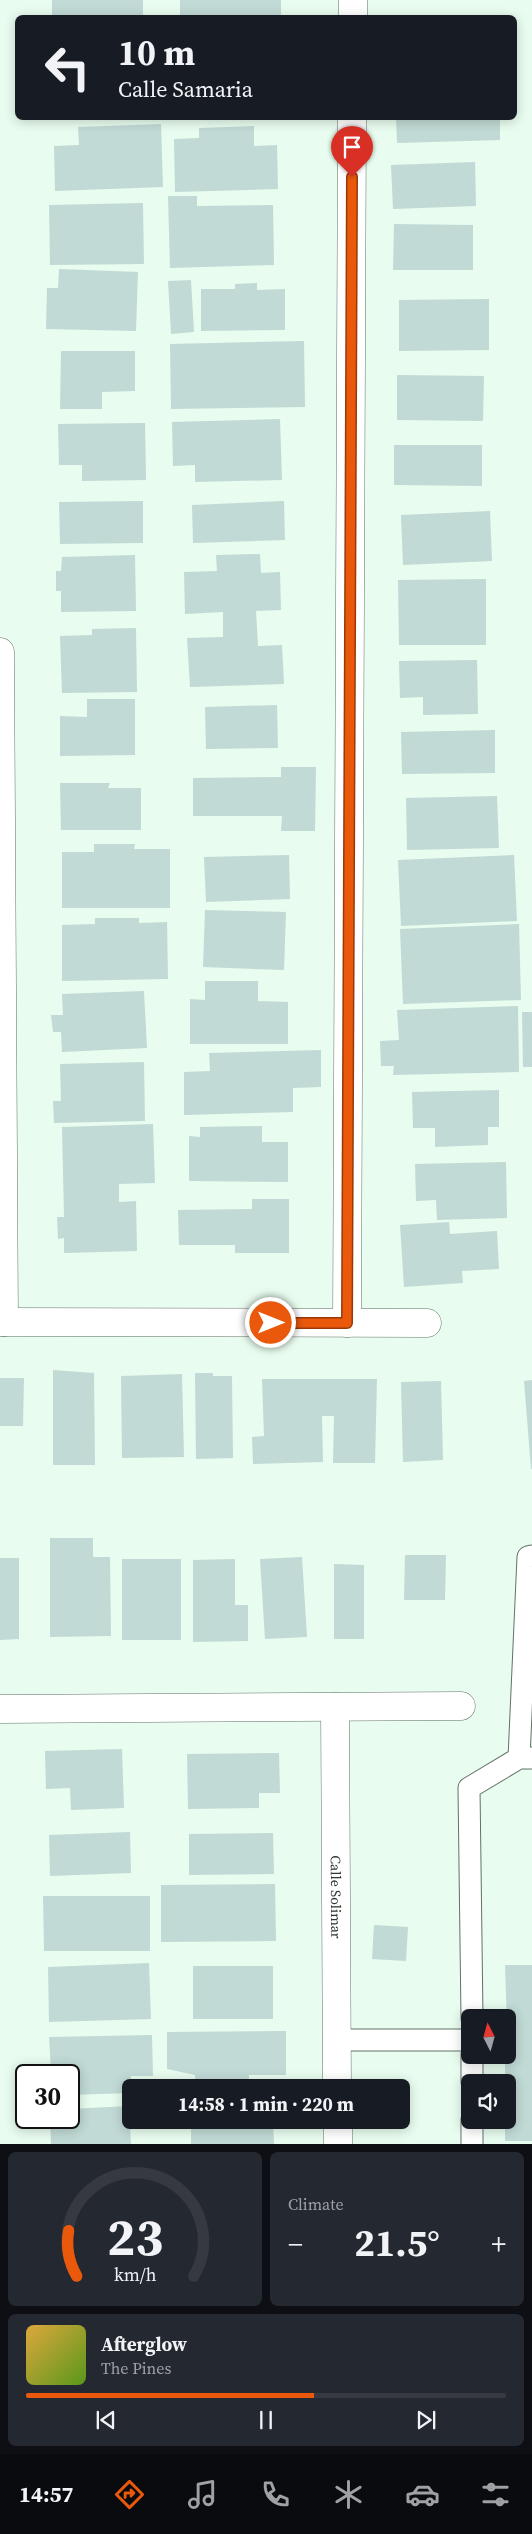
<!DOCTYPE html>
<html lang="en">
<head>
<meta charset="utf-8">
<style>
	:root { --surface:#171b24; --page:#242831; --text:#f1f3f6; --muted:#9ea1a6; --line:#363941; --accent:#ea580c }
	body { margin:0; font-family:"Source Serif 4",serif; background:var(--page); color:var(--text); height:100vh; display:flex; flex-direction:column; font-size:19px; white-space:nowrap }
	* { box-sizing:border-box; margin:0 }
	p { font-size:16px; color:var(--muted) }
	.icon { flex:none; width:28px; height:28px; fill:none; stroke:currentColor; stroke-width:2; stroke-linecap:round; stroke-linejoin:round }
	.map { position:relative; height:2144px; overflow:hidden }
	.side { display:flex; flex-direction:column; gap:8px; padding:8px; background:#0d0f14; flex:1 }
	.side>* { flex:none }
	.top-card { position:absolute; left:15px; top:15px; width:502px; height:105px; border-radius:8px; box-shadow:0 2px 12px #0003; background:#171b24; color:var(--text); overflow:hidden }
	.needle { width:32px; rotate:354deg }
	.buttons { position:absolute; left:461px; top:2009px; display:grid; gap:10px }
	.buttons a { display:grid; place-items:center; width:55px; height:55px; border-radius:8px; background:var(--surface); box-shadow:0 2px 12px #0003; font-size:25px }
	.speed { position:absolute; left:15px; top:2064px; display:flex; gap:10px; font-size:25px; font-weight:700; text-align:center }
	.speed>* { display:grid; place-content:center; width:65px; height:65px; border-radius:50%; background:var(--surface); box-shadow:0 2px 12px #0003; line-height:1 }
	.speed .limit { border:2px solid #111; border-radius:8px; background:#fff; color:#111 }
	.pin { position:absolute; display:grid; place-items:center; width:42px; height:42px; color:#fff; margin:-51px -21px; border-radius:50% 50% 50% 0; rotate:-45deg; box-shadow:0 0 5px #0007 }
	.pin .icon { rotate:45deg }
	.me { position:absolute; width:55px; margin:-28px; rotate:90deg; stroke-linejoin:round; filter:drop-shadow(0 0 4px #0008) }
	.turn { display:flex; align-items:center; gap:18px; height:105px; padding:0 20px; font-size:22px }
	.turn .icon { width:65px; height:65px; stroke-width:2.5 }
	.turn b { display:block; font-size:35px; line-height:42px }
	.big { font-size:38px; font-weight:700; line-height:1.1 }
	.side .card { flex:1; display:flex; flex-direction:column; justify-content:center; gap:8px; min-width:0; padding:0 18px; border-radius:8px; background:var(--page) }
	.side .dial { align-items:center; gap:0 }
	.dial svg { height:130px; overflow:visible; fill:none; stroke:var(--line); stroke-width:7; stroke-linecap:round; text-anchor:middle }
	.dial text { fill:var(--text); stroke:none }
	.song { display:flex; align-items:center; gap:15px }
	.cover { width:60px; height:60px; border-radius:8px; background:linear-gradient(135deg,hsl(40 70% 55%),hsl(90 70% 35%)) }
	.played { height:5px; border-radius:2px; background:linear-gradient(90deg,var(--accent) 60%,var(--line) 60%) }
	.keys { display:flex; justify-content:space-around; direction:ltr }
	.heat { display:flex; justify-content:space-between; align-items:center; font-size:28px; direction:ltr }
	.side .tiles { flex:1; display:grid; gap:8px; grid-template-columns:1fr 1fr }
	.card:last-child { grid-column:span 2 }
	.trip { position:absolute; left:122px; top:2079px; width:288px; height:50px; border-radius:8px; background:var(--surface); box-shadow:0 2px 12px #0003; font-weight:700; line-height:50px; text-align:center }
	.tabs { display:flex; height:80px; justify-content:space-around; align-items:center; background:#090b0e; color:var(--muted) }
	.tabs .icon { width:35px; height:35px }
	.tabs .selected { color:var(--accent) }
	.tabs b { font-size:22px; color:var(--text) }
	.map>svg:first-child { display:block }
	.building { fill:#c1dad5 }
	.lines { fill:none; stroke-linecap:round; stroke-linejoin:round }
	.lane-casing { stroke:#617267; stroke-width:23 }
	.street-casing { stroke:#617267; stroke-width:29 }
	.lane { stroke:#fff; stroke-width:21 }
	.street { stroke:#fff; stroke-width:28 }
	.route-casing { stroke:#983908; stroke-width:12 }
	.route { stroke:#ea580c; stroke-width:9 }
	.labels { text-anchor:middle; stroke-width:5; stroke-linejoin:round; paint-order:stroke }
	.street-label { font-size:14px; fill:#2e3631; stroke:#fff }
</style>
</head>
<body>
<div class="map">
<svg width="532" height="2144" viewBox="0 0 532 2144">
	<rect width="100%" height="100%" fill="#e8fcef"/>
	<path class="building" d="M52,0H143V18H52Z
		M180,0H281V18H180Z
		M396,118H500V140L397,143Z
		M161,124L163,187L55,191L54,146L79,145L78,127Z
		M254,126V146L277,145L278,189L175,192L174,139L199,138V128Z
		M475,162L476,206L393,209L391,165Z
		M168,196H197V206L273,205L274,265L170,268Z
		M143,203L144,264L50,265L49,205Z
		M394,224L473,225V270H393Z
		M59,269L138,272L136,331L46,329L47,288H58Z
		M191,280L194,332L171,334L168,281Z
		M257,283V290L285,289V330L201,331V289H235V284Z
		M489,299V350L399,351V300Z
		M304,341L305,407L171,409L170,344Z
		M61,351H135V391L102,392V409H60Z
		M397,375L484,376L483,421L397,420Z
		M280,419L282,480L195,482V465L173,466L172,422Z
		M145,423L146,480L82,481V465H59L58,424Z
		M394,445H482V486L394,485Z
		M143,501V543L60,544L59,502Z
		M284,501L285,540L193,543L192,505Z
		M490,511L492,561L403,565L401,515Z
		M260,554L261,573L280,572L281,610L256,611L258,646L282,645L284,684L190,687L187,638L223,637V612L185,614L184,572L217,571L216,555Z
		M135,555L136,611L61,612V591H56V571H61L62,557Z
		M486,579V645H399L398,580Z
		M136,628L137,692L62,693L60,636L92,635V629Z
		M477,660L478,714L423,715V697L400,698L399,661Z
		M87,699H135V755L60,756V716L87,717Z
		M277,705L278,748L206,749L205,707Z
		M495,730V773L402,774L401,732Z
		M281,767H316L315,831H281L282,816H193V778L281,777Z
		M60,783H110L108,788H141V830H61Z
		M497,796L499,848L407,850L406,798Z
		M94,844H135L134,849H170V908H62V852H94Z
		M289,855L290,899L206,902L204,857Z
		M514,855L517,921L401,926L398,860Z
		M205,910L286,912L284,970L203,967Z
		M95,918H139V923L167,922L168,979L62,981V925L95,924Z
		M519,924L521,1000L403,1004L400,929Z
		M205,981H258V1001L288,1002V1044H190V999L205,1000Z
		M144,991L147,1048L62,1052L61,1032H53L51,1015H63L62,994Z
		M518,1006L519,1072L393,1075L394,1066H381L380,1041L399,1040L397,1010Z
		M522,1012H532V1067H523Z
		M321,1050V1087L293,1088V1112L184,1115V1072L210,1071L209,1053Z
		M144,1062L145,1121L54,1123L53,1101H61L60,1064Z
		M499,1090V1127H488V1145L435,1147V1128H413L412,1092Z
		M153,1124L155,1183L119,1184V1202L136,1201L137,1251L64,1253V1238L58,1239L57,1217H64L62,1127Z
		M262,1126V1142H288V1182L189,1181V1136L200,1137V1127Z
		M506,1162L507,1218L437,1220L436,1200L416,1201L415,1164Z
		M252,1199H289V1253H235V1245H179L178,1210L252,1209Z
		M449,1222L450,1234L497,1231L499,1269L462,1271L463,1283L404,1287L400,1225Z
		M53,1370L94,1373L95,1465H53Z
		M195,1373H213V1376H232L233,1458L196,1459Z
		M182,1374L184,1457L122,1458L121,1376Z
		M0,1378H24L23,1426H0Z
		M262,1379H377L375,1463H333L334,1416H322L323,1462L253,1464L252,1437L264,1436Z
		M532,1380V1469H531L524,1381Z
		M441,1381L443,1460L403,1462L401,1382Z
		M50,1538H93V1557H110L111,1636L50,1637Z
		M405,1555H446L445,1600H404Z
		M302,1557L307,1637L265,1639L260,1559Z
		M0,1558H19V1639L0,1640Z
		M122,1559H181V1640H122Z
		M235,1559V1605H248V1641L193,1642V1560Z
		M334,1564L364,1565V1639H334Z
		M122,1749L124,1808L71,1810L70,1788L46,1789L45,1751Z
		M279,1753L280,1793H259V1808L188,1809L187,1754Z
		M130,1832L131,1873L50,1876L49,1835Z
		M273,1833L274,1874L189,1875V1834Z
		M275,1884L276,1941L161,1942V1885Z
		M43,1896H150V1951H44Z
		M374,1925L408,1927L406,1961L372,1959Z
		M149,1963L151,2019L49,2022L48,1967Z
		M505,1965H532V2141H505V2120H508V2082H505V2055H508Z
		M193,1966H273V2019H193Z
		M286,2031V2075H249V2088H195V2075L167,2069V2032Z
		M152,2035L153,2076H131V2093L70,2095L69,2076L51,2072L49,2037Z
		M129,2106L131,2144H51L50,2118H69V2109Z
		M191,2120H273L274,2144H191Z"/>
	<g class="lines">
		<g class="lane-casing">
			<path id="lane" d="M519,1758L528,1557L532,1556
				M472,2018L469,1788L519,1758H532
				M337,2040H470
				M472,2082V2055
				M472,2144V2120"/>
		</g>
		<g class="street-casing">
			<g id="street">
				<path d="M353,18V0"/>
				<path d="M0,652L4,1322"/>
				<path d="M0,1322L427,1323"/>
				<path d="M347,1323L352,118"/>
				<path id="s1" d="M335,1707L337,2088"/>
				<path d="M0,1709L461,1706"/>
				<path d="M338,2120V2144"/>
			</g>
		</g>
		<use href="#lane" class="lane"/>
		<use href="#street" class="street"/>
	</g>
	<g class="lines">
		<g class="route-casing">
			<path id="route" d="M271,1323H347L352,177"/>
		</g>
		<use href="#route" class="route"/>
	</g>
	<g class="labels">
		<g class="street-label">
			<text dy="5" stroke="none"><textPath href="#s1" startOffset="190">Calle Solimar</textPath></text>
		</g>
	</g>
</svg>
<div class="buttons">
<a><svg class="needle" viewBox="-14 -14 28 28"><path d="M0-13l5 13h-10z" fill="#e53935"/><path d="M0 13l5-13h-10z" fill="#9ea1a6"/></svg></a>
<a><svg class="icon" aria-label="sound" viewBox="0 0 24 24"><path d="M4 9h4l5-4v14l-5-4H4zM17 9q2 3 0 6"/></svg></a>
</div>
<div class="speed"><div class="limit">30</div></div>
<div class="pin" style="left:352px;top:177px;background:#d93025"><svg class="icon" aria-label="arrive" viewBox="0 0 24 24"><path d="M6 21V4h12l-3 4 3 4H6"/></svg></div>
<svg class="me" style="left:271px;top:1323px" viewBox="-20 -20 40 40"><circle r="17" fill="#ea580c" stroke="#fff" stroke-width="3"/><path d="M0-11L8 9 0 5-8 9z" fill="#fff"/></svg>
<div class="trip">14:58 · 1 min · 220 m</div>
<div class="top-card">
<div class="turn"><svg class="icon" aria-label="left" viewBox="0 0 24 24"><path d="M17 20v-9H6M10 6l-5 5 5 5"/></svg><div><b>10 m</b>Calle Samaria</div></div>
</div>
</div>
<section class="side">
<div class="tiles">
<div class="card dial"><svg viewBox="0 0 100 80">
<path d="M14 69A42 42 0 1 1 86 69"/>
<path d="M14 69A42 42 0 0 1 9 41" stroke="#ea580c"/>
<text x="50" y="56" font-size="32" font-weight="700">23</text>
<text x="50" y="72" font-size="11">km/h</text>
</svg></div>
<div class="card"><p>Climate</p>
<div class="heat"><a>−</a><b class="big">21.5°</b><a>+</a></div>
</div>
<div class="card">
<div class="song"><i class="cover"></i><div><b>Afterglow</b><p>The Pines</p></div></div>
<div class="played"></div>
<div class="keys"><svg class="icon" aria-label="previous" viewBox="0 0 24 24"><path d="M18 5L8 12l10 7zM5 5v14"/></svg><svg class="icon" aria-label="pause" viewBox="0 0 24 24"><path d="M8 5v14M16 5v14"/></svg><svg class="icon" aria-label="next" viewBox="0 0 24 24"><path d="M6 5l10 7-10 7zM19 5v14"/></svg></div>
</div>
</div>
</section>
<nav class="tabs">
<b>14:57</b>
<svg class="icon selected" aria-label="directions" viewBox="0 0 24 24"><path d="M12 3l9 9-9 9-9-9zM9 14v-3h6M13 9l2 2-2 2"/></svg>
<svg class="icon" aria-label="music" viewBox="0 0 24 24"><path d="M9 18V5l10-2v13"/><circle cx="6" cy="18" r="3"/><circle cx="16" cy="16" r="3"/></svg>
<svg class="icon" aria-label="phone" viewBox="0 0 24 24"><path d="M5 4h4l2 5-3 2q2 4 5 5l2-3 5 2v4C11 20 4 13 5 4z"/></svg>
<svg class="icon" aria-label="climate" viewBox="0 0 24 24"><path d="M12 3v18M4 7l16 10M4 17L20 7"/></svg>
<svg class="icon" aria-label="car" viewBox="0 0 24 24"><path d="M5 17H2v-5l4-1 3-4h7l3 4 3 1v5h-3M9 17h6M6 11h13"/><circle cx="7" cy="17" r="2"/><circle cx="17" cy="17" r="2"/></svg>
<svg class="icon" aria-label="filters" viewBox="0 0 24 24"><path d="M4 7h16M4 17h16"/><circle cx="9" cy="7" r="2"/><circle cx="15" cy="17" r="2"/></svg>
</nav>
</body>
</html>
